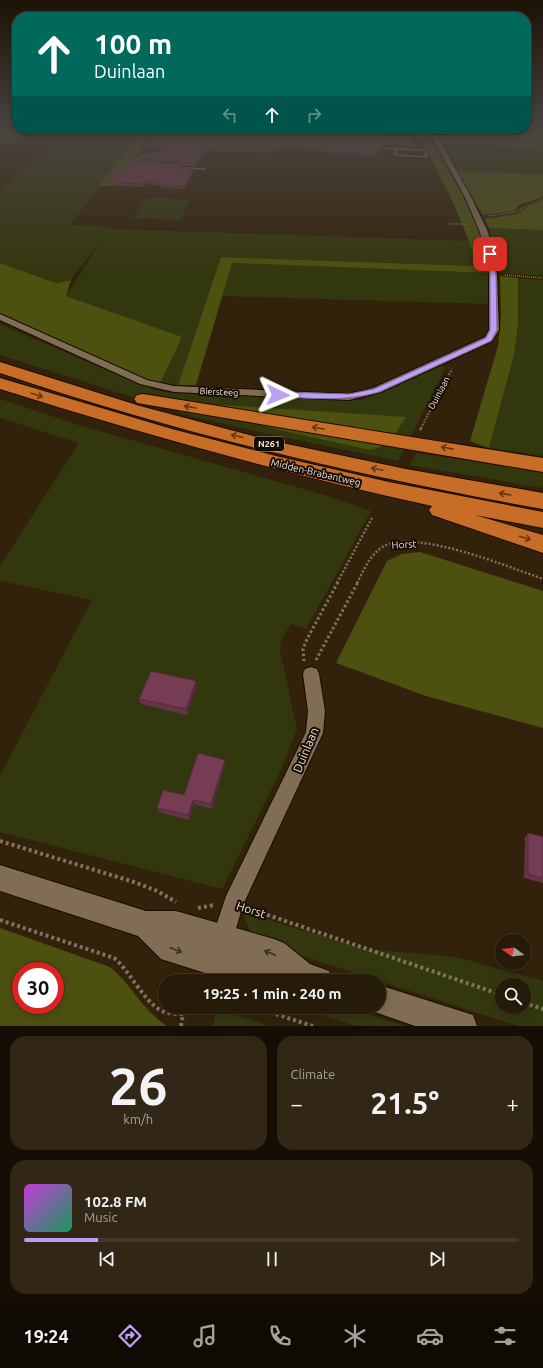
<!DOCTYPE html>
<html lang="en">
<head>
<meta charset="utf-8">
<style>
	:root { --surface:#261a08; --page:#322716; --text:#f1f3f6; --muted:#a4a19c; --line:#423829; --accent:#bca0f2 }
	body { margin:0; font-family:Ubuntu,sans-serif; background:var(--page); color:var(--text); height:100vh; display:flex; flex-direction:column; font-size:15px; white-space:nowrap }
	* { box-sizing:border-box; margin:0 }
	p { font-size:13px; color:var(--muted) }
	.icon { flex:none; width:22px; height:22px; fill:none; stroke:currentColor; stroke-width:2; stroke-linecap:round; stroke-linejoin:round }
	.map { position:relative; height:1026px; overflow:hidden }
	.details { display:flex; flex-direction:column; gap:10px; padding:10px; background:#150e04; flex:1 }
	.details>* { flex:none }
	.banner { position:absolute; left:12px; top:12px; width:519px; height:122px; border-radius:16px; box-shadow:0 2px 10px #0003,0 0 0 1px var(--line); background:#00695c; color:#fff; overflow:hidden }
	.needle { width:26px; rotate:285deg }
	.buttons { position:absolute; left:495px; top:934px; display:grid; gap:8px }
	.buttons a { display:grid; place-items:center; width:36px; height:36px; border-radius:50%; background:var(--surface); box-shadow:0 2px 10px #0003,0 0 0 1px var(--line); font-size:20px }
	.speed { position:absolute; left:12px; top:962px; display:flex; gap:8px; font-size:20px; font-weight:700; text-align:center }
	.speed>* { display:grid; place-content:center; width:52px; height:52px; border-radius:50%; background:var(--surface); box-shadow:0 2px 10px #0003,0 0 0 1px var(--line); line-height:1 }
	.speed .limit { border:6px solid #d22; background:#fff; color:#111 }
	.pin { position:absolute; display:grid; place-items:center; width:34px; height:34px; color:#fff; margin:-17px; border-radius:8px; box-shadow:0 2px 6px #0006 }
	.me { position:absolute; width:44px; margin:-22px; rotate:92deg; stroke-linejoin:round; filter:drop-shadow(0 0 3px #0008) }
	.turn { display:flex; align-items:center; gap:14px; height:84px; padding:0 16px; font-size:18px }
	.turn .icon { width:52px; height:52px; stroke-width:2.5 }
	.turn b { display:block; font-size:28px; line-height:34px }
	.lanes { display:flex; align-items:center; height:38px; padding:0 16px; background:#0003; justify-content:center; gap:20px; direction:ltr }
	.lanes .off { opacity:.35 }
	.big { font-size:30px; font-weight:700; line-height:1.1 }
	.details .tile { flex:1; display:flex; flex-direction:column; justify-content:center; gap:6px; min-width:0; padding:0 14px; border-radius:16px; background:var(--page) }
	.details .dial { align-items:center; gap:0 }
	.dial b { font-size:52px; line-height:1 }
	.song { display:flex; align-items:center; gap:12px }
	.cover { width:48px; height:48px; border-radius:6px; background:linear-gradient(135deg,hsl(290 70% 55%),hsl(150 70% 35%)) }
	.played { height:4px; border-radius:2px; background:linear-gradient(90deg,var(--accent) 15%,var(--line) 15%) }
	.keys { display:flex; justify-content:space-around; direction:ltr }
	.heat { display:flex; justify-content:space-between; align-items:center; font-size:22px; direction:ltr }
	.details .tiles { flex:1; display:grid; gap:10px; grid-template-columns:1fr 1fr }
	.tile:last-child { grid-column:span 2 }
	.trip { position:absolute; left:158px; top:974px; width:228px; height:40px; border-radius:20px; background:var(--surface); box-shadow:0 2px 10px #0003,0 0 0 1px var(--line); font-weight:700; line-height:40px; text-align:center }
	.menu { display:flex; height:64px; justify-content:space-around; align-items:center; background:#0f0a03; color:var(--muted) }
	.menu .icon { width:28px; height:28px }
	.menu .active { color:var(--accent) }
	.menu b { font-size:18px; color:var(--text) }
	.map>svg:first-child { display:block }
	.green { fill:#33370e; fill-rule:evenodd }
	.forest { fill:#4c510f; fill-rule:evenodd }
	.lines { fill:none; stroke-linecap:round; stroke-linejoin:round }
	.service-casing { stroke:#1a0b00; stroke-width:2 }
	.minor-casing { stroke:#1a0b00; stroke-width:2 }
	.tertiary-casing { stroke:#1a0b00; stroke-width:2 }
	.trunk-casing { stroke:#1a0b00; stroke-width:2 }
	.path-far5 { stroke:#81725f; stroke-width:1; stroke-dasharray:1 1; stroke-linecap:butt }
	.path-far4 { stroke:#81725f; stroke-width:1.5; stroke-dasharray:1 1; stroke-linecap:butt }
	.path-far3 { stroke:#81725f; stroke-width:2; stroke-dasharray:1.5 1.5; stroke-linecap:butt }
	.path-far2 { stroke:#81725f; stroke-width:2.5; stroke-dasharray:2 2; stroke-linecap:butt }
	.path-far1 { stroke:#81725f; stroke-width:3; stroke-dasharray:2.5 2.5; stroke-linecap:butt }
	.path { stroke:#81725f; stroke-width:4; stroke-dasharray:3 3; stroke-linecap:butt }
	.service { fill:#806d54; fill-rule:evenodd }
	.minor { fill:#806d54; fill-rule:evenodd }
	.tertiary { fill:#806d54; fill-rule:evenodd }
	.trunk { fill:#c76d27; fill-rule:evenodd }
	.wall { fill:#653447 }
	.shaded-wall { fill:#532a3a }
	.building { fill:#763c53; stroke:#532a3a }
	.oneway { stroke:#653814 }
	.oneway2 { stroke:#3a2f21 }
	.route { fill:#bca0f2; stroke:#7a689d }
	.labels { text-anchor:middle; stroke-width:4; stroke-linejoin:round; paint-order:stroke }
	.far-street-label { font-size:9px; fill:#ece1d3; stroke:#150d05 }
	.shield { fill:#150d05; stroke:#aca195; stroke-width:1 }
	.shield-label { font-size:9px; font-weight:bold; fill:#ece1d3 }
	.street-label { font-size:10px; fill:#ece1d3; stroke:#150d05 }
	.near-street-label { font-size:12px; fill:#ece1d3; stroke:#150d05 }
</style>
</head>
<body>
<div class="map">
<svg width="543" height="1026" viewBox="0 0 543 1026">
	<rect width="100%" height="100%" fill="#33220b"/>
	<path class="green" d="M0,130L139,135L70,225L100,226L110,229L471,241L477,266L221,257L178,385L160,383L181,337L66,296L103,238L71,280L56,283L0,263V190L51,147L0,145Z
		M439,144L537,149L543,157V174L455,171Z
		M153,197L189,200L180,220L133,218L145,199Z
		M489,228L543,230V276L499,273Z
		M232,263L488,273L491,292L490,304L222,296Z
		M518,278L543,280V456L489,448L514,355L518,325Z
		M0,324L136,383L154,390L170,393L362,400L443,365L445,369L398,461L255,431L195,417L0,355ZM189,407L381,449L370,450L292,433Z
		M0,399L78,425L321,494L371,511L306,629L291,624L281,640L280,651L297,729L281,770L222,889L0,832V776L92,600L0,581V566L79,443L0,418Z
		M416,453L543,472V488L410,465Z
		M244,913L366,949L456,957L543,981V1026H518L262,943C251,934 247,927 244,913ZM502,985H524V1007H502Z
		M290,1007H344L405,1026H357L306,1010Z
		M217,1009L269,1026H213Z"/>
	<path class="forest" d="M15,130L151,134L117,186H99L139,135Z
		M418,130H425L463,196L480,232L488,273L232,263L196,385H178L221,257L476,266C465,218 438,176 418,130Z
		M433,133H543V157L537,149L534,148L439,144Z
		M455,171L543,174V197L519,205L514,211L483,215Z
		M543,200V230L489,228L485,219L517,214L529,206Z
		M0,263L56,283L71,280L66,296L182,337L160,383L151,381L0,316Z
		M500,276L518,278V325L514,355L489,448L470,441L498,346L501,317Z
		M206,404L406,417C396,432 389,448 370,450L292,433L189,407Z
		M420,552L543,591V728L426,696L336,663L387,561L402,554Z
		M0,928L110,967C131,984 143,1011 167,1026H0ZM21,971H55V1005H21Z"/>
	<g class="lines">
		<g class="service-casing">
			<path id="service" d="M201,130L218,139L219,140L216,141L197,130Z
				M384,147L424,149L426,150L429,157L427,158L395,156L393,155V150L383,149ZM397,150L423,151L425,156L397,154Z
				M140,163H178L183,167L205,168L207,169L205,170L182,169L177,165H141Z"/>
		</g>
		<g class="minor-casing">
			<path id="minor" d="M428,130H434L471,197L488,232L497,274L499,330L492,341L381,392L349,400L174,392L140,384L0,320V314L147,380L174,386L349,394L373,388L485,337L489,330V274L480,232L465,197Z
				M311,667L317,669L319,674L325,711L323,733L243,905L230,949L222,952L214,949L211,941L226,896L306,732L308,711L303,674L305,669Z"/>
		</g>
		<g class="tertiary-casing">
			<path id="tertiary" d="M0,865L146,911H176L274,939L284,943L310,964L329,971L333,981H230L161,959L138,936L0,891Z
				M379,985L473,1015L477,1026H415L369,1010L367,1007H379Z"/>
		</g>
		<g class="trunk-casing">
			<path id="trunk" d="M0,362L140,406L268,440L406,469L543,493V509C358,476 177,433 0,373Z
				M0,378L172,429L276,456L389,482L543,512V528L475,515L543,535V553L432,515L429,510L432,506C286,474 142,434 0,389Z
				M143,394L543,458V472L137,403L134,399L137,395Z"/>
		</g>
		<path class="path-far5" d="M444,132H543
			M107,163L132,164
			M523,208L543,199"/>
		<path class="path-far4" d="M489,216L516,212L524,207
			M448,224H468
			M505,275L543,278"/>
		<path class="path-far3" d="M421,428L452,369"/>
		<path class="path-far2" d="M420,430L422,427
			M337,583L372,518
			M357,583C364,570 370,554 384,546C416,529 509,567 543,579"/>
		<path class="path-far1" d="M316,660L358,582
			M304,661L303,649L307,639L338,582"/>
		<path class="path" d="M0,841L134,882L157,891L176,902
			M198,908L214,905
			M250,909L502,995
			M0,920L114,958C131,972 143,1001 162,1011C168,1014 176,1014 183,1014
			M524,1003L543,1009
			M253,1007L313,1026
			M183,1014L195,1007
			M181,1026L183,1014"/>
		<use href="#service" class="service"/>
		<use href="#minor" class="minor"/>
		<use href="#tertiary" class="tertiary"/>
		<use href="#trunk" class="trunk"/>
	</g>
	<path class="wall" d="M205,130H417L411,146L388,144L383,146L382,149L372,157L348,154L335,156L326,152L305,149L301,145L292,149L283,147L277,150L271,149L268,153L240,151V152L204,151L196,166H184L178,162L140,163L141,164L182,168L194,171L185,189L164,188L147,183L144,187L120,186L111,178V176L141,155L165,149L145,146V144L215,140L219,139V138Z
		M197,686L187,715L141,704L139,699Z
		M225,760V765L212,809L194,804L189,820L159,812L157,808L184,795Z
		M528,833L543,837V883L524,878L525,838Z"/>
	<path class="shaded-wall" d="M107,130H126L107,132Z
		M388,142V144L383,146L382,149L372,157L373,155L383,144Z
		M301,143V145L292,149V147Z
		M283,144V147L277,150V148Z
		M271,147V149L268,153V151Z
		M204,149V151L196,166V164Z
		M348,151V154L335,156V154Z
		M193,169L194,171L185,189V186Z
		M147,180V183L144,187L143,184Z
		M196,681L197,686L187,715L186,709Z
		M225,760V765L212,809L211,804Z
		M193,800L194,804L189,820L188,815Z"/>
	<path class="building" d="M170,130H199L215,140L220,139L219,136L209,130H417L412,143L388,142L383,144L382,147L373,155L348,151L335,154L326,149L305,147L301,143L292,147L283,144L277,148L271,147L268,151L240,149L239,150L204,149L196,164L183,163L178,159L138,160L141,164H176L182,168L193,169L185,186H163L147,180L143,184L120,183L111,176L141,155L170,148L145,144Z
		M151,671L196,681L186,709L139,699Z
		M198,753L225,760L211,804L193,800L188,815L157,808L163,790L184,795Z
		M528,833L543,837V878L528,874Z"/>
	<defs><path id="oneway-shaft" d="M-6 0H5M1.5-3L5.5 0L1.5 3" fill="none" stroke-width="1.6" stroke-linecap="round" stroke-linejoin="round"/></defs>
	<g class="oneway">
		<use href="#oneway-shaft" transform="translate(37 395) rotate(18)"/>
		<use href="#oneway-shaft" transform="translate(190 407) rotate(-170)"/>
		<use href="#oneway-shaft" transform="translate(318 428) rotate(-171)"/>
		<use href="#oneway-shaft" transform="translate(237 436) rotate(-166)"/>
		<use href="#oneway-shaft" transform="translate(447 448) rotate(-169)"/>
		<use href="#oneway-shaft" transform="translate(377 469) rotate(-168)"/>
		<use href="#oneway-shaft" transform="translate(505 494) rotate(-170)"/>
		<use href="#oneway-shaft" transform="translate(525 538) rotate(17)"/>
	</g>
	<g class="oneway2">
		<use href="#oneway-shaft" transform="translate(176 950) rotate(22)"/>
		<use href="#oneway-shaft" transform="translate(270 953) rotate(-157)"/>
	</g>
	<linearGradient id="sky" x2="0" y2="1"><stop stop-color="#1c1306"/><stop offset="0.47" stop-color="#4a443f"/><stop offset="1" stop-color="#4a443f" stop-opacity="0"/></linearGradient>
	<rect width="543" height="274" fill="url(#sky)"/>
	<path class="route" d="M490,252L493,254L496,274L497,330L491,341L379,392C344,402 313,398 278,397L274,395L278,392L349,394L374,389L486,338L490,330V274L487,254Z"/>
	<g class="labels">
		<g class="far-street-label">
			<text transform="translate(219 392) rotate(3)" y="3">Biersteeg</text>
			<text transform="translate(439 393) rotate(-62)" y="3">Duinlaan</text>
		</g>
		<rect class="shield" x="254" y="437" width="30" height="14" rx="3"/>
		<g class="shield-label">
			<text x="269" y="447">N261</text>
		</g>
		<g class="street-label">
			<text transform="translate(316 472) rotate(13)" y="4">Midden-Brabantweg</text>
			<text transform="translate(404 544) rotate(-4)" y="4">Horst</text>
		</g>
		<g class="near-street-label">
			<text transform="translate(306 750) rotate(-67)" y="4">Duinlaan</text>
			<text transform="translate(251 910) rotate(18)" y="4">Horst</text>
		</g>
	</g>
</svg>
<div class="buttons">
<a><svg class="needle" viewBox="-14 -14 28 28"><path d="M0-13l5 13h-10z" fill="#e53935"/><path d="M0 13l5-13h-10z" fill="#a4a19c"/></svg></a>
<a><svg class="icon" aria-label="search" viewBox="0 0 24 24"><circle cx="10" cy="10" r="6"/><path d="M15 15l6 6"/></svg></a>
</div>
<div class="speed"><div class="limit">30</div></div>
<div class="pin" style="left:490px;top:254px;background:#d93025"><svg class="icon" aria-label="arrive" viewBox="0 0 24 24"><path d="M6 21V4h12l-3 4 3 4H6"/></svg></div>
<svg class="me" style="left:278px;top:395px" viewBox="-20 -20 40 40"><path d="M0-17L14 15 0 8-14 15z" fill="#bca0f2" stroke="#fff" stroke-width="4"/></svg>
<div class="trip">19:25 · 1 min · 240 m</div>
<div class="banner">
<div class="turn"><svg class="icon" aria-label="ahead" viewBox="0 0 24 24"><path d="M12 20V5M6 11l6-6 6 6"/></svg><div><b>100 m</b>Duinlaan</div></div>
<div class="lanes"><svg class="icon off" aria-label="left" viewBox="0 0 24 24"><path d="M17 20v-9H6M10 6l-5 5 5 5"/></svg><svg class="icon" aria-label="ahead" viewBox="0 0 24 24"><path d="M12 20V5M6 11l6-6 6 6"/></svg><svg class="icon off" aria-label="right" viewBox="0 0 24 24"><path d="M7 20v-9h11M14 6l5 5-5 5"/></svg></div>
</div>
</div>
<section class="details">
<div class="tiles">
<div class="tile dial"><b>26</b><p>km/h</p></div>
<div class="tile"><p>Climate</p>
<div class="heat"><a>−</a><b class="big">21.5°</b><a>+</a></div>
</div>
<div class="tile">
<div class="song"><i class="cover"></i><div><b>102.8 FM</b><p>Music</p></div></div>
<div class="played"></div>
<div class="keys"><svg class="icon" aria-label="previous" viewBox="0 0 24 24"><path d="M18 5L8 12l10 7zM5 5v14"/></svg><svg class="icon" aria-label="pause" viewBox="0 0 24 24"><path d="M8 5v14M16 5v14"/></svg><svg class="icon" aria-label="next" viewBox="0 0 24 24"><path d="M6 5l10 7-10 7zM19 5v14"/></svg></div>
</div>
</div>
</section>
<nav class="menu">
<b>19:24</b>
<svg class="icon active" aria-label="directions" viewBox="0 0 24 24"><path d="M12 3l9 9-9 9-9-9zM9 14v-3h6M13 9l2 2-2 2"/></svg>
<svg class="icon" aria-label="music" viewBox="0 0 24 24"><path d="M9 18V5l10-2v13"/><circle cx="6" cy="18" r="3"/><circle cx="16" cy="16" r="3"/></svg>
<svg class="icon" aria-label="phone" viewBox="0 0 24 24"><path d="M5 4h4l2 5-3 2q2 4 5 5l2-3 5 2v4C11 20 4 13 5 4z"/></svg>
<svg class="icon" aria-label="climate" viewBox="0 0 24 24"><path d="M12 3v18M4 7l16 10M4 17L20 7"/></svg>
<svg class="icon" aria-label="car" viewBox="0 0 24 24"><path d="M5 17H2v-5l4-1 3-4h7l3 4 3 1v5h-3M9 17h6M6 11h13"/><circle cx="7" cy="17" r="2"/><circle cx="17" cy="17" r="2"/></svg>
<svg class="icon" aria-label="filters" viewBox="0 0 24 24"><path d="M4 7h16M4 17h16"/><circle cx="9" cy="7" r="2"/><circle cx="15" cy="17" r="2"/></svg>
</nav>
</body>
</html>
